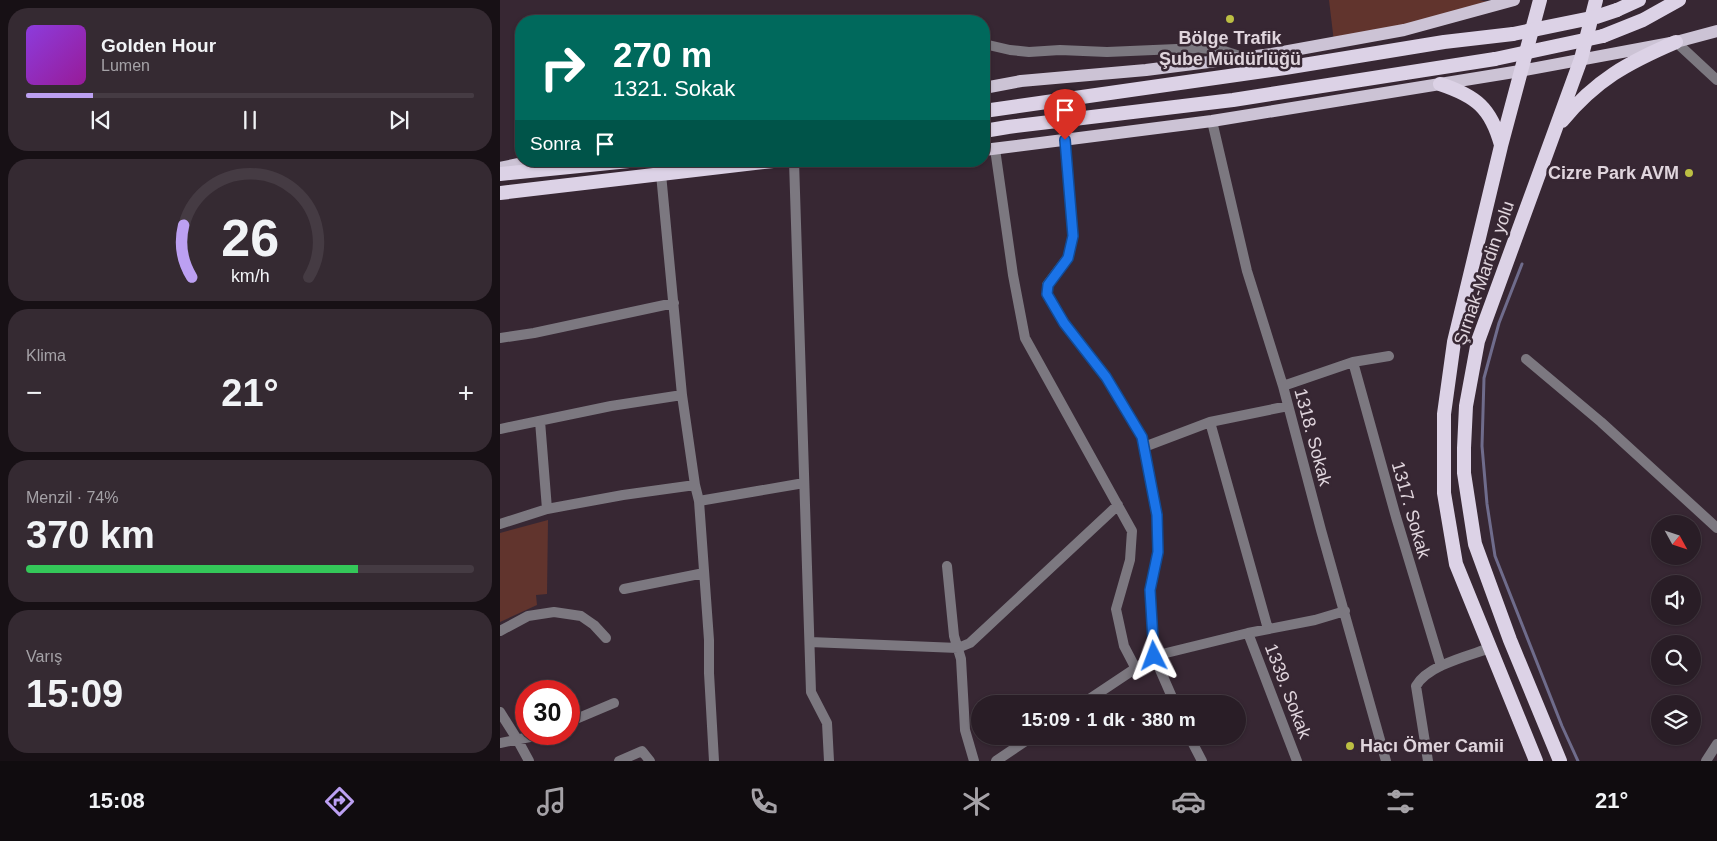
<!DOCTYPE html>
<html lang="tr">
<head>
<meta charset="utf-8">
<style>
	:root { --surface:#291d26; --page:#352a32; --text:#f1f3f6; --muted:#a5a2a7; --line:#453b43; --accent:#bca0f2 }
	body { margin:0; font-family:Helvetica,sans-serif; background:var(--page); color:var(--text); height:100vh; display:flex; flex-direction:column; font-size:19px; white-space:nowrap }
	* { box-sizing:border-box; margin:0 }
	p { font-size:16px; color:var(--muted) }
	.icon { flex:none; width:28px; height:28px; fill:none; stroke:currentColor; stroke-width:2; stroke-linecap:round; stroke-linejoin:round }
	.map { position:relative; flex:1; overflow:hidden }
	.drawer { display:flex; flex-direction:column; gap:8px; padding:8px; background:#171015; width:500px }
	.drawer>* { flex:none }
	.banner { position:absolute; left:15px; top:15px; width:475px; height:152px; border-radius:20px; box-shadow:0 1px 4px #0004,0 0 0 1px var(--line); background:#00695c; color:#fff; overflow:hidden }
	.needle { width:32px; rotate:130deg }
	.controls { position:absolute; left:1151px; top:515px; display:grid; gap:10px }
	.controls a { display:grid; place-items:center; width:50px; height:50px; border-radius:50%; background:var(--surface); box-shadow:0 1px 4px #0004,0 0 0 1px var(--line); font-size:25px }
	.speed { position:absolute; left:15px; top:680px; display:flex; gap:10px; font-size:25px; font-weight:700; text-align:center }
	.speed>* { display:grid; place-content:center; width:65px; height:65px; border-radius:50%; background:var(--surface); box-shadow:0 1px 4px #0004,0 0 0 1px var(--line); line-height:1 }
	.speed .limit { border:8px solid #d22; background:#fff; color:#111 }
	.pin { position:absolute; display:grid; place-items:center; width:42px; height:42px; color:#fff; margin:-51px -21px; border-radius:50% 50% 50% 0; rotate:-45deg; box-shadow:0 0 5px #0007 }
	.pin .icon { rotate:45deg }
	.me { position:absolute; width:55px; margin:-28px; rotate:357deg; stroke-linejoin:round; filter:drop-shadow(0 0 4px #0008) }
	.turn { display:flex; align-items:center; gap:18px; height:105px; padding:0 15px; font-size:22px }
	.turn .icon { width:65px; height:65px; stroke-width:2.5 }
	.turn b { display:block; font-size:35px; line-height:42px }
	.then { display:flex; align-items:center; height:48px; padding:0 15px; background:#0003; gap:10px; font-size:19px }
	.big { font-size:38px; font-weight:700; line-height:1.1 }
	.drawer .tile { flex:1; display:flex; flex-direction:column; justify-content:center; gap:8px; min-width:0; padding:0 18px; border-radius:20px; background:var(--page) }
	.drawer .dial { align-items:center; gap:0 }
	.dial svg { height:130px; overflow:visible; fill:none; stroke:var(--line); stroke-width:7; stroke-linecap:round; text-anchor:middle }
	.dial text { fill:var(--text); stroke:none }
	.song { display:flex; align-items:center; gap:15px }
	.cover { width:60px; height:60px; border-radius:8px; background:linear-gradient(135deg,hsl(270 70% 55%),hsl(300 70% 35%)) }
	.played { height:5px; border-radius:2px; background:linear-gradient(90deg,var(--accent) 15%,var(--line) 15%) }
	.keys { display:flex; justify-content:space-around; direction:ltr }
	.heat { display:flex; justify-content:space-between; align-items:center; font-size:28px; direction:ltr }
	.charge { height:8px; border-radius:4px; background:linear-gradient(90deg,#34c759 74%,var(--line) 0) }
	.trip { position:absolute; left:471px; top:695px; width:275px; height:50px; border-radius:25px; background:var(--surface); box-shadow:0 1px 4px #0004,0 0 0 1px var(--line); font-weight:700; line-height:50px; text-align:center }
	.tabs { display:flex; height:80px; justify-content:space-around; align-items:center; background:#100c0f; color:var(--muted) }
	.tabs .icon { width:35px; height:35px }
	.tabs .active { color:var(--accent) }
	.tabs b { font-size:22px; color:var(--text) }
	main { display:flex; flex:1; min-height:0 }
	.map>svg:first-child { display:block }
	.green { fill:#61342d }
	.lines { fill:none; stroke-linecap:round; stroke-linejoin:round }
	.stream { stroke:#6f6c8c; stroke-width:3 }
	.minor { stroke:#7c7880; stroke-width:10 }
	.tertiary { stroke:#7c7880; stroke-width:10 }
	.primary { stroke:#ccc3d5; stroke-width:12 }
	.trunk { stroke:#dcd2e6; stroke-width:14 }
	.trunk-bridge { stroke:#dcd2e6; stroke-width:14 }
	.route-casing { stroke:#114b97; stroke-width:12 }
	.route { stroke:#1a73e8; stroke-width:9 }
	.poi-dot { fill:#bcbf43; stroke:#372733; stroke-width:2 }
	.labels { text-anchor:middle; stroke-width:5; stroke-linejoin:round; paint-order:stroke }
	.poi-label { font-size:18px; font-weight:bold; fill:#e0d5dd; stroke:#372733 }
	.street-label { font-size:18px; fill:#e0d5dd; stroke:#372733 }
</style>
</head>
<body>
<main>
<section class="drawer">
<div class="tile">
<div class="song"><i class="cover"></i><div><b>Golden Hour</b><p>Lumen</p></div></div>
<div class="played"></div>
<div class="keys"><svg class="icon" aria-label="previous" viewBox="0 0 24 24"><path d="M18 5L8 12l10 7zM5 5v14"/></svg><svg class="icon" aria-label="pause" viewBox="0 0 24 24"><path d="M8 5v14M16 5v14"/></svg><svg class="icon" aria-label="next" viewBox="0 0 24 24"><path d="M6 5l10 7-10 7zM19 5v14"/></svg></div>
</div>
<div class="tile dial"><svg viewBox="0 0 100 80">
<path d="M14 69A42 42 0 1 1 86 69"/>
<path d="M14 69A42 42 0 0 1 9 37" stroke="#bca0f2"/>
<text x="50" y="56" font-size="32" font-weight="700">26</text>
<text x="50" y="72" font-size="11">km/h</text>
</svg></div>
<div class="tile"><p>Klima</p>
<div class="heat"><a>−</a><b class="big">21°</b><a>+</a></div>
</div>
<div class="tile"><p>Menzil · 74%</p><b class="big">370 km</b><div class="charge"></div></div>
<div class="tile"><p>Varış</p><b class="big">15:09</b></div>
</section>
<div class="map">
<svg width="1217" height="761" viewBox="0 0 1217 761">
	<rect width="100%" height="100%" fill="#372733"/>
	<path class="green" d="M829,0H979L998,4L834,42Z
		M48,520L47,594L36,595L37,605L0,622V533Z"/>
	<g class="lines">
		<path class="stream" d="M1022,264L999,323L984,378L982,446L987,504L995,556L1062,726L1078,761"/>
		<path class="minor" d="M1176,42L1217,80
			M484,44L510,50L529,52L560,50L607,52L700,48L721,50L743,57
			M712,121L747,271L783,386L821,530L886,761
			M565,140L573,236L568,257L547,285V294L564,323L606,377L642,437L657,515L658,552L650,590L654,656L675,704
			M495,149L513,275L525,338L632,531L630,560L616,609L624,646L636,669
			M294,161L311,692L327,723L329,761
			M161,174L182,395L195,485L199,501L209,640V673L214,761
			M0,338L34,333L174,303
			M1026,359L1101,422L1217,528
			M853,362L896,517L941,666
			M783,386L853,362L889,356
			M40,421L47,509
			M710,422L768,629
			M0,429L111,406L182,395
			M644,447L710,422L788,406
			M199,501L304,483
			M0,524L47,509L123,495L195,485
			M447,566L454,636L461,659L465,730L474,761
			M124,589L204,573
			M0,631L28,616L54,612L81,616L94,625L106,638
			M748,633L797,761
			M310,642L458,648L470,643L618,505
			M582,704L654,656L748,633L815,620L845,611
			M0,712L17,739L29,761
			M69,722L114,703
			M689,736L702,761
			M0,743L30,737L39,734
			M119,761L142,751L150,761
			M496,761L533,736
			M928,761L916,686C928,665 968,656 990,648"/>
		<path class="tertiary" d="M1206,761L1217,744"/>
		<path class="primary" d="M484,88L521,81L646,70L772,54L904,30L1014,0
			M484,150L712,121L1020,71L1176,42L1217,31
			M0,168L32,161"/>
		<path class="trunk" d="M1117,10L1139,0
			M1103,36L1143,20L1179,0
			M940,84C976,96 991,108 1001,145
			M484,111L785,68L944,42L1013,34
			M1062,121C1096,80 1127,63 1176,42
			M484,131L508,127L733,100L995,59
			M0,174L129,161
			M0,193L273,161
			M1036,761L956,564L944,493V414L954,342L1001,146L1040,0
			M1060,761L1010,640L975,544L964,473V448L966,406L978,341L1081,59L1096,0"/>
		<path class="trunk-bridge" d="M1013,34L1096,17L1117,10
			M995,59L1103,36"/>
	</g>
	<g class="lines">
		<g class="route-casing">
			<path id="route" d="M565,140L573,236L568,258L548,285L547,294L564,323L606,377L642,437L657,515L658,552L650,590L654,656"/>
		</g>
		<use href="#route" class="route"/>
	</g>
	<g class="poi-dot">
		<circle cx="730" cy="19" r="5"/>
		<circle cx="1189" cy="173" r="5"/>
		<circle cx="850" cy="746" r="5"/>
	</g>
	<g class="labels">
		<g class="poi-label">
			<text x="730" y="44">Bölge Trafik<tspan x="730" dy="21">Şube Müdürlüğü</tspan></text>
			<text x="1179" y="179" text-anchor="end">Cizre Park AVM</text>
			<text x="860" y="752" text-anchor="start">Hacı Ömer Camii</text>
		</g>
		<g class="street-label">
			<text transform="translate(984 273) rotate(-71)" y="6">Şırnak-Mardin yolu</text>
			<text transform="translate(813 437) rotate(75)" y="6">1318. Sokak</text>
			<text transform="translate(911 510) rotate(74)" y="6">1317. Sokak</text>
			<text transform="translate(788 691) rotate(69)" y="6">1339. Sokak</text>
		</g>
	</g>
</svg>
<div class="controls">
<a><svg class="needle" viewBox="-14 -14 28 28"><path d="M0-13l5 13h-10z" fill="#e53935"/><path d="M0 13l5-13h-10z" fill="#a5a2a7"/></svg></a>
<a><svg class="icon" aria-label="sound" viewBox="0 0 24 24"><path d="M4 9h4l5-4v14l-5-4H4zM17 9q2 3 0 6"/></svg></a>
<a><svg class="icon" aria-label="search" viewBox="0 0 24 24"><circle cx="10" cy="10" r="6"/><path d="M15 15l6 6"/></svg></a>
<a><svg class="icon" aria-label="layers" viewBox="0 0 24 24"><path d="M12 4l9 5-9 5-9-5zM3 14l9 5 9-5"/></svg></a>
</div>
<div class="speed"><div class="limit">30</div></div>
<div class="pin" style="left:565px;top:140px;background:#d93025"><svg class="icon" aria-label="arrive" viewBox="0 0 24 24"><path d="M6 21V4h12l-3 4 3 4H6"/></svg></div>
<svg class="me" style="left:654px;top:656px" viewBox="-20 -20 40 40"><path d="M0-17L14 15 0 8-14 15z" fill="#1a73e8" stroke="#fff" stroke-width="4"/></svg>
<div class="trip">15:09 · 1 dk · 380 m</div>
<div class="banner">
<div class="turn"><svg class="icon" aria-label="right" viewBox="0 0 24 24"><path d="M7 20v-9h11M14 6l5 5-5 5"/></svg><div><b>270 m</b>1321. Sokak</div></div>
<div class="then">Sonra<svg class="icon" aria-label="arrive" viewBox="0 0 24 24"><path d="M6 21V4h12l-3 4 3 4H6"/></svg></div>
</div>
</div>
</main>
<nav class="tabs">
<b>15:08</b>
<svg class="icon active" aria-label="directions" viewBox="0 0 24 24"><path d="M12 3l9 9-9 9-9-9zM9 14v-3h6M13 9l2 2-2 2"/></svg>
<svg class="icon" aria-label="music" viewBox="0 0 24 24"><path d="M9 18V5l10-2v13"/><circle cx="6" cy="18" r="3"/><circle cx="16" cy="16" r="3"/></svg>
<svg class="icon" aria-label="phone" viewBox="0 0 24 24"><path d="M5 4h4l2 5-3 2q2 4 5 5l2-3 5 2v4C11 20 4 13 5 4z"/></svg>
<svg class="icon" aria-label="climate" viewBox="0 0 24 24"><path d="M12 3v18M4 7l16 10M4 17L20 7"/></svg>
<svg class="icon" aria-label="car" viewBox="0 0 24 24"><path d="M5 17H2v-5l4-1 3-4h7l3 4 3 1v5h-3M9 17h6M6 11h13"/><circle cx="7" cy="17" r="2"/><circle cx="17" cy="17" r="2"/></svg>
<svg class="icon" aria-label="filters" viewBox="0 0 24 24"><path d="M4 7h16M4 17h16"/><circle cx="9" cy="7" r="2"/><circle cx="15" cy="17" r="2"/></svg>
<b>21°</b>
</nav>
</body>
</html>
